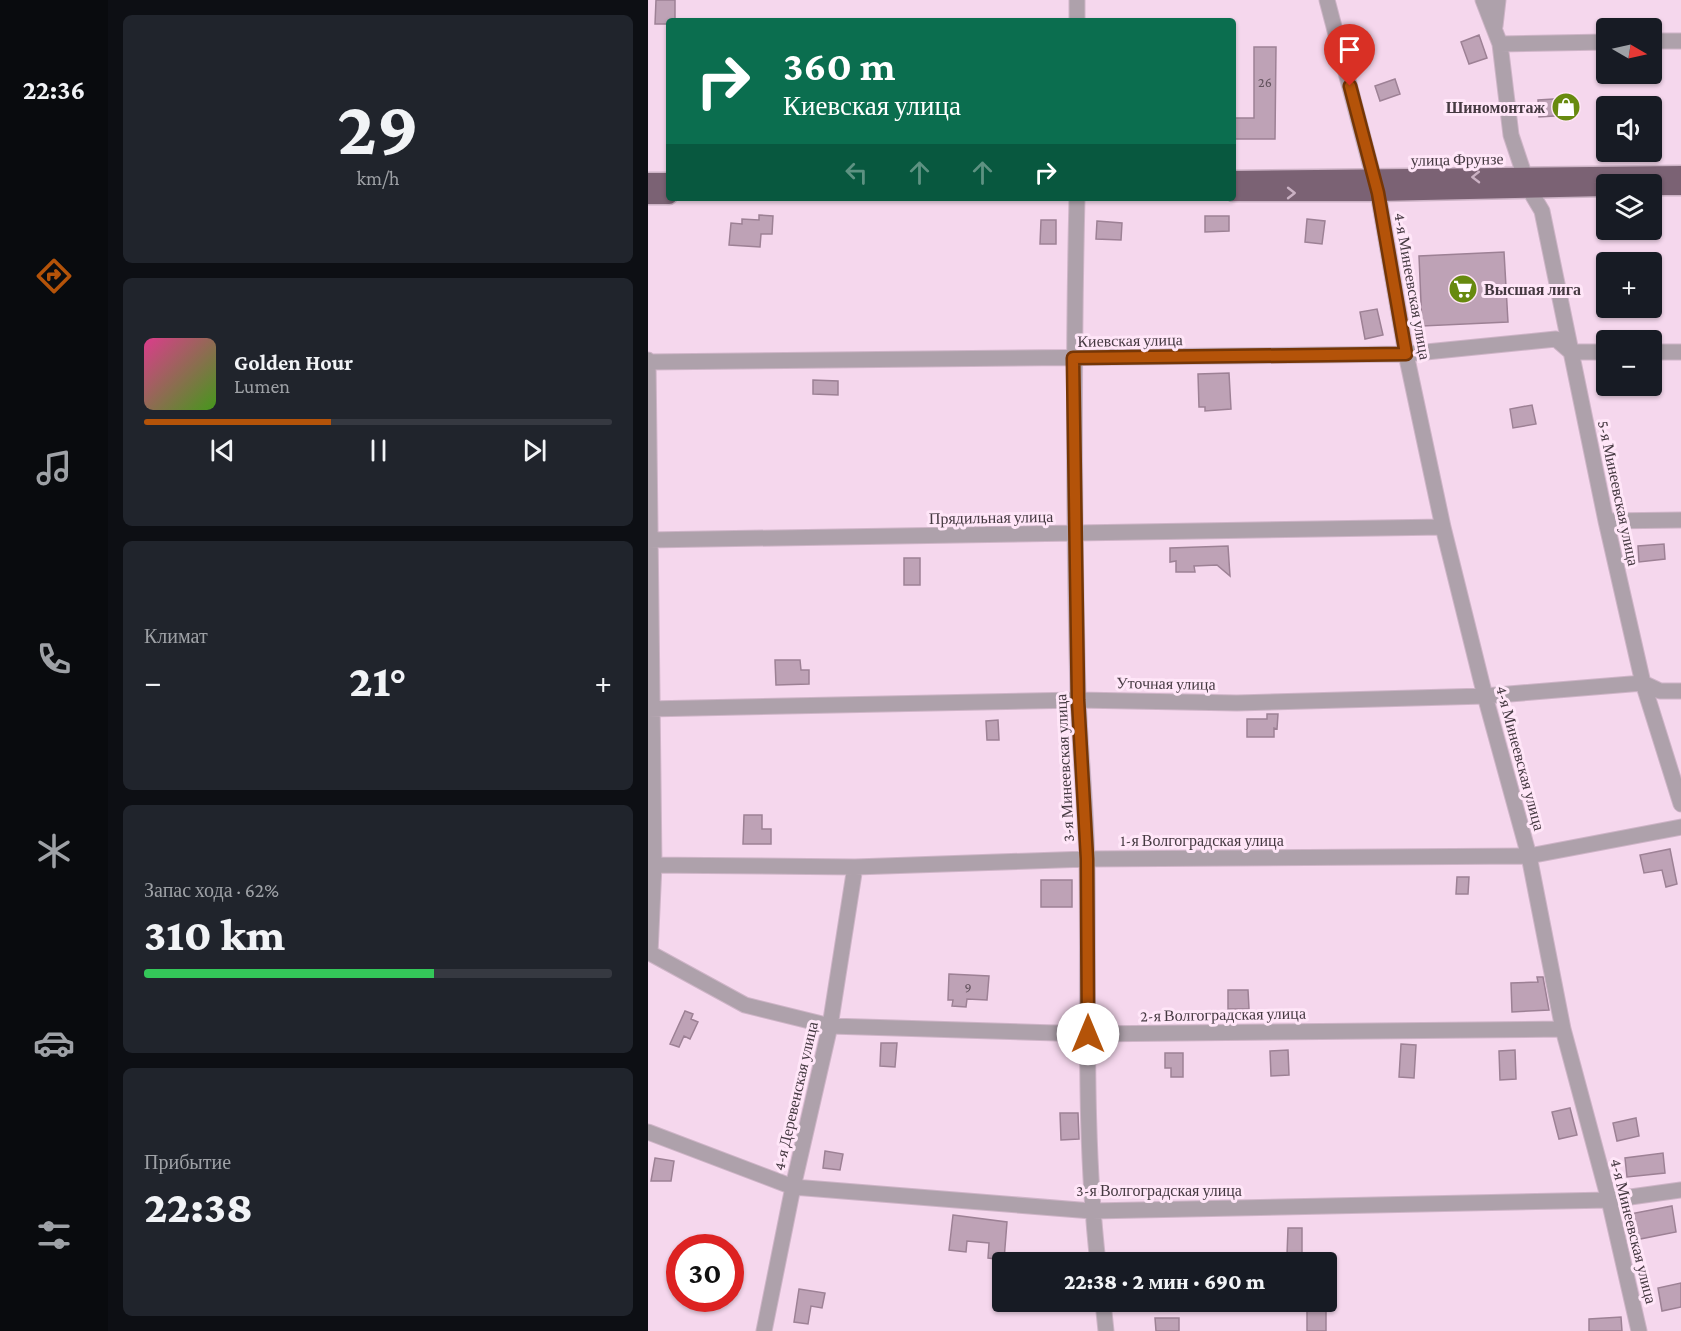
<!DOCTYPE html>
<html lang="ru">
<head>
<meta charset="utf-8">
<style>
	:root { --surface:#171b24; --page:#20242c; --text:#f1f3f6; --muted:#9ea1a6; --line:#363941; --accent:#b45309 }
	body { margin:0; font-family:"Crimson Pro",serif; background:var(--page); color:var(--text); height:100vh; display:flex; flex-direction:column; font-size:22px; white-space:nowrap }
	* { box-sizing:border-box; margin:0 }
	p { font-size:20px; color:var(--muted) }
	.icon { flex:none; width:33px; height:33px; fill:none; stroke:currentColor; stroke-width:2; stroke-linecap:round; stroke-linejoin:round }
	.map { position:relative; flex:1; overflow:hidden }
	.details { display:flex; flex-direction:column; gap:15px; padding:15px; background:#0d0f14; width:540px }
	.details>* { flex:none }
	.guide { position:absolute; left:18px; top:18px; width:570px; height:183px; border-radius:6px; box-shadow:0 2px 4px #0004; background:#0b6e4f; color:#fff; overflow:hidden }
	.needle { width:39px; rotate:99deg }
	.fabs { position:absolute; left:948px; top:18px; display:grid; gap:12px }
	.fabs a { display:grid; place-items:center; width:66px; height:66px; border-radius:6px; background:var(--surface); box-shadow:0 2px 4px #0004; font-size:30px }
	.speed { position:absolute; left:18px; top:1234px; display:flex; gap:12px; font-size:30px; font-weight:700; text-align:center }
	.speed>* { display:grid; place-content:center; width:78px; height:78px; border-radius:50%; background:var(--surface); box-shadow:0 2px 4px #0004; line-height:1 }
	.speed .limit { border:9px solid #d22; background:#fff; color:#111 }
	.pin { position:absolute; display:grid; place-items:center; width:51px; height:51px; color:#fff; margin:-62px -26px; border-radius:50% 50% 50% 0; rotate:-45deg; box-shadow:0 0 6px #0007 }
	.pin .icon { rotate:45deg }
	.me { position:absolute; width:66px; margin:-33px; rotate:0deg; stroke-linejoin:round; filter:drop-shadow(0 0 4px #0008) }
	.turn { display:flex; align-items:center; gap:21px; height:126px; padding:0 18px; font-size:27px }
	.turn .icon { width:78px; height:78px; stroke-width:2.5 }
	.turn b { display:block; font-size:42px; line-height:51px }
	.lanes { display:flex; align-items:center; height:57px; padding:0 18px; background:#0003; justify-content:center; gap:30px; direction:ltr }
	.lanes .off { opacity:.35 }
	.big { font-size:45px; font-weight:800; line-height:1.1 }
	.details .tile { flex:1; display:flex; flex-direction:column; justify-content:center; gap:9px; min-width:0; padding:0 21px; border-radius:9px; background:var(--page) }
	.details .dial { align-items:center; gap:0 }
	.dial b { font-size:78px; line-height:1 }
	.song { display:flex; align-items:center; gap:18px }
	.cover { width:72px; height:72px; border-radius:9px; background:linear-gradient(135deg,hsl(330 70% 55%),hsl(100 70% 35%)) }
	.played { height:6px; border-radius:3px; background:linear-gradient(90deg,var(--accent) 40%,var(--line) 40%) }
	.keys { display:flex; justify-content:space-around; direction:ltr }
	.heat { display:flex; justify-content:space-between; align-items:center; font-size:33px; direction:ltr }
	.charge { height:9px; border-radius:4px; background:linear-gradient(90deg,#34c759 62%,var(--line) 0) }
	.trip { position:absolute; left:344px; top:1252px; width:345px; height:60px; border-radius:6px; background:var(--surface); box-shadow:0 2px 4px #0004; font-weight:800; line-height:60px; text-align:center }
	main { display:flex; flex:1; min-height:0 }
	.tabs { display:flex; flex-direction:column; width:108px; justify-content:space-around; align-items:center; background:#090b0e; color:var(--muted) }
	.tabs .icon { width:42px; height:42px }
	.tabs .current { color:var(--accent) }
	.tabs b { font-size:27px; color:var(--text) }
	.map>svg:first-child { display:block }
	.building { fill:#bea2b6; stroke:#9d8195; stroke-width:1.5 }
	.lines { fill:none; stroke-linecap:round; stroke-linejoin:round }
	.minor-casing { stroke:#ceb4c7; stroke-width:17 }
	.trunk-casing { stroke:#ceb4c7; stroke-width:19 }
	.minor { stroke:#aea1ab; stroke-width:15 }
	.trunk { stroke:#7b6274; stroke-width:16 }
	.oneway { stroke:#cab1c3 }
	.route-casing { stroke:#753606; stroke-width:15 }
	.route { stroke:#b45309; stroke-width:10 }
	.labels { text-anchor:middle; stroke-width:6; stroke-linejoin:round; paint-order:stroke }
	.number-label { font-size:14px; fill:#63535e }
	.poi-label { font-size:16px; font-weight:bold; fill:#453941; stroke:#ffe6f8; text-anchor:end }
	.street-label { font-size:16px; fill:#453941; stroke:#ffe6f8 }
</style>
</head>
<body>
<main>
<nav class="tabs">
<b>22:36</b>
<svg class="icon current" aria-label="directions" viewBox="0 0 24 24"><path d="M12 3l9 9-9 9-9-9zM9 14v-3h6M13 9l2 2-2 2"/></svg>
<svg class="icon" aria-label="music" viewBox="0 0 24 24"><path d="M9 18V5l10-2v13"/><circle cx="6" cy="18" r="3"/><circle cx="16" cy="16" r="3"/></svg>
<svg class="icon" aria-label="phone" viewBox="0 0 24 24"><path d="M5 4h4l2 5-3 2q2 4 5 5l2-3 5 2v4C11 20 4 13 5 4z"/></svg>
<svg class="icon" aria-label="climate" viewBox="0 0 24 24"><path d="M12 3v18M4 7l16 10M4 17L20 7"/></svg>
<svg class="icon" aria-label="car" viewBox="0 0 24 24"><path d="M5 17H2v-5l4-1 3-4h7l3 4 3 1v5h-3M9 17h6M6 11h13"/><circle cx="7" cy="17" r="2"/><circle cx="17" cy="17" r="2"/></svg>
<svg class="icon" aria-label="filters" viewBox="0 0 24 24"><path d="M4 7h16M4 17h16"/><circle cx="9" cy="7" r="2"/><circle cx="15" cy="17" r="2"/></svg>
</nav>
<section class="details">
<div class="tile dial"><b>29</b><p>km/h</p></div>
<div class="tile">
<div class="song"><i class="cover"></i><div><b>Golden Hour</b><p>Lumen</p></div></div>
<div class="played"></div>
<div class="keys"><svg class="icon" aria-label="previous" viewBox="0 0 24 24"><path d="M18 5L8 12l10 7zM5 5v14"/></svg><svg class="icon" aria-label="pause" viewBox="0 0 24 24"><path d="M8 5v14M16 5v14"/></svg><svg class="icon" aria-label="next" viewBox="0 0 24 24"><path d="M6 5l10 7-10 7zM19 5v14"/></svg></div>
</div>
<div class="tile"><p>Климат</p>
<div class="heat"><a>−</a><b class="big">21°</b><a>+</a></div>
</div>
<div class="tile"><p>Запас хода · 62%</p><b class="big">310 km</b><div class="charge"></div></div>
<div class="tile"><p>Прибытие</p><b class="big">22:38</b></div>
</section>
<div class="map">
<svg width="1033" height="1331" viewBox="0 0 1033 1331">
	<rect width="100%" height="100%" fill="#f5d7ed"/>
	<path class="building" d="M8,0H27V21H21V24H7Z
		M831,35L839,58L821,64L813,42Z
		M606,47H628L627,139H585V118H606Z
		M747,79L752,94L732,101L727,86Z
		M922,98L923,115L891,117L890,100Z
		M111,215L125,216L124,234H113L112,247L81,245L83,223L94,224V219L111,220Z
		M557,216H581V231L557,232Z
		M659,219L677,221L674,244L657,242Z
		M393,220H408V244H392Z
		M449,221L474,223L473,240L448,239Z
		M856,252L860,322L774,326L771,256Z
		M729,309L735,335L717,339L712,312Z
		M581,373L583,409L557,411V407H551L550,374Z
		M165,380L190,381V395L165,394Z
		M884,405L888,424L865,428L862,409Z
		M1016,544L1017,559L991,562L990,546Z
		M580,546L582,576L569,565L546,566L547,572H528V561L522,562V548Z
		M256,558H272V585H256Z
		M127,660H152L153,670H161V684L128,685Z
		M619,714H630L629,729L626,728V737H599V719H619Z
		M350,720L351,740H339L338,721Z
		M96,815H114V829H123V844H95Z
		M1022,849L1029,884L1018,887L1014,870L996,873L992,855Z
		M809,877H821L820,894H808Z
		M393,880H424V907H393Z
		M301,974L341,976L339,1000L319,999L318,1007L304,1006L305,1000H300Z
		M889,977H895L901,1010L864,1012L863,983L890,982Z
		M580,990H600L601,1009H580Z
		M37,1011L45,1014L43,1019L50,1022L42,1039L36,1036L31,1047L22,1044Z
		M233,1043H249L247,1067L232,1066Z
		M753,1044L768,1045L766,1078L751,1077Z
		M640,1050L641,1075L623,1076L622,1051Z
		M867,1050L868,1079L852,1080L851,1051Z
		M517,1053H535V1077H523V1068H517Z
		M922,1108L929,1135L911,1139L904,1112Z
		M412,1113H430L431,1139L413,1140Z
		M988,1118L991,1136L969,1141L965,1123Z
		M177,1151L195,1154L192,1170L175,1168Z
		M1015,1153L1017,1173L979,1177L977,1158Z
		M7,1158L26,1161L23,1181H3Z
		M1024,1206L1028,1232L987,1240L982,1214Z
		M305,1215L359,1222L356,1260L340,1258L341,1243L319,1241L318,1252L301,1250Z
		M640,1228H654V1256L639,1255Z
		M1033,1283V1307L1014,1311L1010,1288Z
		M151,1289L177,1293L174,1308L163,1306L160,1324L146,1322Z
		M659,1302H678V1331H659Z
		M973,1317L974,1331H941V1319Z
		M507,1318H531V1331H508Z"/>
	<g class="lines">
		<g class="minor-casing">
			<path id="minor" d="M679,0L726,179
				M835,0L852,44L863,135L877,177
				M429,21V0
				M847,26L850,0
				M1004,41H1033
				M852,44L958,42
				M881,189L894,211L958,521L995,683L1033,804
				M730,193L758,354L795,527L837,696L881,856L915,1029L961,1200L991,1331
				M429,198C425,364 426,530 430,696C432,751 438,806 439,862C441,995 435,1130 450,1263
				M1004,352H1033
				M0,360L6,865L2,953
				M0,362L758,354L908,339L923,352H958
				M958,521L1033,520
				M0,540L795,527
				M0,709L430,700L589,703L837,696L995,683L1012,691H1033
				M0,865L207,867L439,859L881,856L1033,827
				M0,952L97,1005L182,1026L440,1034L915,1029
				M0,1132L145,1187L444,1211L961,1200L1033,1190
				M455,1302L458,1331
				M116,1331L145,1187L182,1026L207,867"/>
		</g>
		<g class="trunk-casing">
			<path id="trunk" d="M585,179L1033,174
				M0,181H21
				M1004,187H1033
				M585,193H730L958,188
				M0,196H21"/>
		</g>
		<use href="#minor" class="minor"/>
		<use href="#trunk" class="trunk"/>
	</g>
	<defs><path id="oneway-chevron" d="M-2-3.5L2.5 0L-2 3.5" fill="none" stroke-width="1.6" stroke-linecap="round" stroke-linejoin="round" transform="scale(1.5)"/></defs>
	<g class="oneway">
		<use href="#oneway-chevron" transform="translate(828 177) rotate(179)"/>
		<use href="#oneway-chevron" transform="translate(643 193)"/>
	</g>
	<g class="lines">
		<g class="route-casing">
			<path id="route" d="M440,1034L439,859L430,700L425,358L758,354L730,193L702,86"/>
		</g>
		<use href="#route" class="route"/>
	</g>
	<defs>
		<g id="shop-disc" transform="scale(1.5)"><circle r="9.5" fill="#678a0f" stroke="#ffe6f8"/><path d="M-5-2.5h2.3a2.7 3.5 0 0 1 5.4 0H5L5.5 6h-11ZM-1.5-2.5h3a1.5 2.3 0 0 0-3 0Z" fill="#fff"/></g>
		<g id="supermarket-disc" transform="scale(1.5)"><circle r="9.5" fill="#678a0f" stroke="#ffe6f8"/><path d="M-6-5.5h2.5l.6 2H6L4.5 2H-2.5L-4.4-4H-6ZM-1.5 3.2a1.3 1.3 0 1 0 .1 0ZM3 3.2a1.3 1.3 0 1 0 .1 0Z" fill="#fff"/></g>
	</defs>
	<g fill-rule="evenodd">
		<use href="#shop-disc" x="918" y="107"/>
		<use href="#supermarket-disc" x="815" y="289"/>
	</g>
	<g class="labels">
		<g class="number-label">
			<text x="617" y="87">26</text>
			<text x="320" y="992">9</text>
		</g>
		<g class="poi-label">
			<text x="897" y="113">Шиномонтаж</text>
			<text x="836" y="295" text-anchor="start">Высшая лига</text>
		</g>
		<g class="street-label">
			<text transform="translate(809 159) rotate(-1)" y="6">улица Фрунзе</text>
			<text transform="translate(765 286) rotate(80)" y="6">4-я Минеевская улица</text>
			<text transform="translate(482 340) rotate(-1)" y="6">Киевская улица</text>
			<text transform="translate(971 493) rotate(78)" y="6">5-я Минеевская улица</text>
			<text transform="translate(343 517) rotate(-1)" y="6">Прядильная улица</text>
			<text transform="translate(518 683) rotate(1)" y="6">Уточная улица</text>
			<text transform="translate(873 758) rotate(75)" y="6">4-я Минеевская улица</text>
			<text transform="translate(416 768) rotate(-93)" y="6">3-я Минеевская улица</text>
			<text x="554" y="846">1-я Волгоградская улица</text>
			<text transform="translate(575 1014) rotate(-1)" y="6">2-я Волгоградская улица</text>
			<text transform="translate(147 1096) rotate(-77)" y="6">4-я Деревенская улица</text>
			<text x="511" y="1196">3-я Волгоградская улица</text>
			<text transform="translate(986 1231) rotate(76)" y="6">4-я Минеевская улица</text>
		</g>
	</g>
</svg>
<div class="fabs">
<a><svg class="needle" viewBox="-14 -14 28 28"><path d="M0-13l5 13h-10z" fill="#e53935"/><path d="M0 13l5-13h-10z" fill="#9ea1a6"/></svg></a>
<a><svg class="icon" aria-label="sound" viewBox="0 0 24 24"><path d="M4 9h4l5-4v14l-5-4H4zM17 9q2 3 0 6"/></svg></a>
<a><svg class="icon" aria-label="layers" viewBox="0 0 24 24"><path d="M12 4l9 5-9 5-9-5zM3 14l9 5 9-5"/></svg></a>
<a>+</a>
<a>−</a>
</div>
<div class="speed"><div class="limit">30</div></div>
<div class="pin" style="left:702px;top:86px;background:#d93025"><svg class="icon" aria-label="arrive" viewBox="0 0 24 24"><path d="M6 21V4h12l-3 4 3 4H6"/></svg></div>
<svg class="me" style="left:440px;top:1034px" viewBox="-20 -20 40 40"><circle r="19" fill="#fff"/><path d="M0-13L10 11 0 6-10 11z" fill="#b45309"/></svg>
<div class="trip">22:38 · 2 мин · 690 m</div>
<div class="guide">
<div class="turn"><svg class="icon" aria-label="right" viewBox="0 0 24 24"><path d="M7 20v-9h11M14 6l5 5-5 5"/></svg><div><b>360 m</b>Киевская улица</div></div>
<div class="lanes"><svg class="icon off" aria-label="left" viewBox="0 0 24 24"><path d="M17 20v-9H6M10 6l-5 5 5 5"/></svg><svg class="icon off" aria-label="ahead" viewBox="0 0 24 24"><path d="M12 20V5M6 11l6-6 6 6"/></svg><svg class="icon off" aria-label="ahead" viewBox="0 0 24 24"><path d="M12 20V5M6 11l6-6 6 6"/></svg><svg class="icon" aria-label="right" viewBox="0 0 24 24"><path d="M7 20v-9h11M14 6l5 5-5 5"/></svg></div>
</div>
</div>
</main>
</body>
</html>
